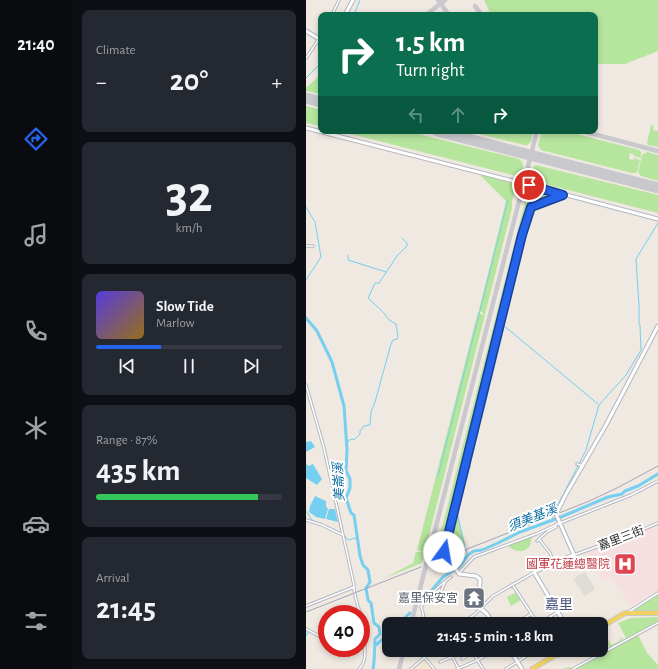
<!DOCTYPE html>
<html lang="en">
<head>
<meta charset="utf-8">
<style>
	:root { --surface:#171b24; --page:#242831; --text:#f1f3f6; --muted:#9ea1a6; --line:#363941; --accent:#2563eb }
	body { margin:0; font-family:"Alegreya Sans","Noto Sans TC",sans-serif; background:var(--page); color:var(--text); height:100vh; display:flex; flex-direction:column; font-size:15px; white-space:nowrap }
	* { box-sizing:border-box; margin:0 }
	p { font-size:13px; color:var(--muted) }
	.icon { flex:none; width:22px; height:22px; fill:none; stroke:currentColor; stroke-width:2; stroke-linecap:round; stroke-linejoin:round }
	.map { position:relative; flex:1; overflow:hidden }
	.details { display:flex; flex-direction:column; gap:10px; padding:10px; background:#0d0f14; width:234px }
	.details>* { flex:none }
	.banner { position:absolute; left:12px; top:12px; width:280px; height:122px; border-radius:8px; box-shadow:0 2px 6px #0003; background:#0b6e4f; color:#fff; overflow:hidden }
	.speed { position:absolute; left:12px; top:605px; display:flex; gap:8px; font-size:20px; font-weight:700; text-align:center }
	.speed>* { display:grid; place-content:center; width:52px; height:52px; border-radius:50%; background:var(--surface); box-shadow:0 2px 6px #0003; line-height:1 }
	.speed .limit { border:6px solid #d22; background:#fff; color:#111 }
	.pin { position:absolute; display:grid; place-items:center; width:34px; height:34px; color:#fff; margin:-17px; border:2px solid #fff; border-radius:50%; box-shadow:0 1px 4px #0007 }
	.me { position:absolute; width:44px; margin:-22px; rotate:13deg; stroke-linejoin:round; filter:drop-shadow(0 0 3px #0008) }
	.turn { display:flex; align-items:center; gap:14px; height:84px; padding:0 12px; font-size:18px }
	.turn .icon { width:52px; height:52px; stroke-width:2.5 }
	.turn b { display:block; font-size:28px; line-height:34px }
	.lanes { display:flex; align-items:center; height:38px; padding:0 12px; background:#0003; justify-content:center; gap:20px; direction:ltr }
	.lanes .off { opacity:.35 }
	.big { font-size:30px; font-weight:700; line-height:1.1 }
	.details .widget { flex:1; display:flex; flex-direction:column; justify-content:center; gap:6px; min-width:0; padding:0 14px; border-radius:8px; background:var(--page) }
	.details .dial { align-items:center; gap:0 }
	.dial b { font-size:52px; line-height:1 }
	.song { display:flex; align-items:center; gap:12px }
	.cover { width:48px; height:48px; border-radius:6px; background:linear-gradient(135deg,hsl(250 70% 55%),hsl(40 70% 35%)) }
	.played { height:4px; border-radius:2px; background:linear-gradient(90deg,var(--accent) 35%,var(--line) 35%) }
	.keys { display:flex; justify-content:space-around; direction:ltr }
	.heat { display:flex; justify-content:space-between; align-items:center; font-size:22px; direction:ltr }
	.charge { height:6px; border-radius:3px; background:linear-gradient(90deg,#34c759 87%,var(--line) 0) }
	.trip { position:absolute; left:76px; top:617px; width:226px; height:40px; border-radius:8px; background:var(--surface); box-shadow:0 2px 6px #0003; font-weight:700; line-height:40px; text-align:center }
	main { display:flex; flex:1; min-height:0 }
	.tab-bar { display:flex; flex-direction:column; width:72px; justify-content:space-around; align-items:center; background:#090b0e; color:var(--muted) }
	.tab-bar .icon { width:28px; height:28px }
	.tab-bar .active { color:var(--accent) }
	.tab-bar b { font-size:18px; color:var(--text) }
	.map>svg:first-child { display:block }
	.education { fill:#f0e6d1 }
	.medical { fill:#f5dfe0 }
	.green { fill:#b6e59e }
	.plaza { fill:#dfdcd8 }
	.water { fill:#75cff0 }
	.lines { fill:none; stroke-linecap:round; stroke-linejoin:round }
	.stream { stroke:#75cff0; stroke-width:1 }
	.river { stroke:#75cff0; stroke-width:3 }
	.taxiway { stroke:#c9c8cc; stroke-width:4.5 }
	.runway { stroke:#c9c8cc; stroke-width:11 }
	.secondary-tunnel { stroke:#c8c4bd; stroke-width:3; stroke-dasharray:3 1.5; stroke-linecap:butt }
	.street-casing { stroke:#b4b7c1; stroke-width:3.5 }
	.secondary-casing { stroke:#b4b7c1; stroke-width:5 }
	.primary-casing { stroke:#c9c9c9; stroke-width:6 }
	.street { stroke:#fff; stroke-width:1.5 }
	.secondary { stroke:#fff; stroke-width:3 }
	.primary { stroke:#f2d163; stroke-width:4 }
	.rail { stroke:#a3a6b8; stroke-width:1 }
	.route-casing { stroke:#184099; stroke-width:10 }
	.route { stroke:#2563eb; stroke-width:7 }
	.labels { text-anchor:middle; stroke-width:4; stroke-linejoin:round; paint-order:stroke }
	.street-label { font-size:12px; fill:#2e2e2e; stroke:#fff }
	.health-label { font-size:12px; fill:#be3a42; stroke:#fff; text-anchor:end }
	.worship-label { font-size:12px; fill:#5b616d; stroke:#fff; text-anchor:end }
	.water-label { font-size:13px; font-style:italic; fill:#0d6fa3; stroke:#fff }
	.quarter-label { font-size:14px; fill:#4d5680; stroke:#fff }
</style>
</head>
<body>
<main>
<nav class="tab-bar">
<b>21:40</b>
<svg class="icon active" aria-label="directions" viewBox="0 0 24 24"><path d="M12 3l9 9-9 9-9-9zM9 14v-3h6M13 9l2 2-2 2"/></svg>
<svg class="icon" aria-label="music" viewBox="0 0 24 24"><path d="M9 18V5l10-2v13"/><circle cx="6" cy="18" r="3"/><circle cx="16" cy="16" r="3"/></svg>
<svg class="icon" aria-label="phone" viewBox="0 0 24 24"><path d="M5 4h4l2 5-3 2q2 4 5 5l2-3 5 2v4C11 20 4 13 5 4z"/></svg>
<svg class="icon" aria-label="climate" viewBox="0 0 24 24"><path d="M12 3v18M4 7l16 10M4 17L20 7"/></svg>
<svg class="icon" aria-label="car" viewBox="0 0 24 24"><path d="M5 17H2v-5l4-1 3-4h7l3 4 3 1v5h-3M9 17h6M6 11h13"/><circle cx="7" cy="17" r="2"/><circle cx="17" cy="17" r="2"/></svg>
<svg class="icon" aria-label="filters" viewBox="0 0 24 24"><path d="M4 7h16M4 17h16"/><circle cx="9" cy="7" r="2"/><circle cx="15" cy="17" r="2"/></svg>
</nav>
<section class="details">
<div class="widget"><p>Climate</p>
<div class="heat"><a>−</a><b class="big">20°</b><a>+</a></div>
</div>
<div class="widget dial"><b>32</b><p>km/h</p></div>
<div class="widget">
<div class="song"><i class="cover"></i><div><b>Slow Tide</b><p>Marlow</p></div></div>
<div class="played"></div>
<div class="keys"><svg class="icon" aria-label="previous" viewBox="0 0 24 24"><path d="M18 5L8 12l10 7zM5 5v14"/></svg><svg class="icon" aria-label="pause" viewBox="0 0 24 24"><path d="M8 5v14M16 5v14"/></svg><svg class="icon" aria-label="next" viewBox="0 0 24 24"><path d="M6 5l10 7-10 7zM19 5v14"/></svg></div>
</div>
<div class="widget"><p>Range · 87%</p><b class="big">435 km</b><div class="charge"></div></div>
<div class="widget"><p>Arrival</p><b class="big">21:45</b></div>
</section>
<div class="map">
<svg width="352" height="669" viewBox="0 0 352 669">
	<rect width="100%" height="100%" fill="#efe9e1"/>
	<path class="education" d="M119,659L126,669H108Z"/>
	<path class="medical" d="M352,524V590L325,606L305,576L296,580L280,552L330,534Z"/>
	<path class="green" d="M178,0H352V51L319,64H289V15H185Z
		M15,74V94L0,91V88Z
		M0,106L15,110V126L0,123Z
		M345,125L348,126L347,130L352,131V147L342,145L341,143Z
		M33,131H100L213,159C220,164 217,171 215,177Z
		M161,131H227L225,142L221,145H218Z
		M236,131H259L333,150L335,152V158L328,156V155L324,153L323,159L327,160L328,158L334,160L331,172L329,173H326L235,150L232,145Z
		M341,152L352,155V181L335,176L332,172L336,155Z
		M230,165L352,195V213L223,180L225,170Z
		M177,174L211,183L206,201V208L116,563L79,578L107,563L110,552H114L115,551L111,550L172,312L177,315L178,314L173,310L200,201L175,176Z
		M223,186L250,193L251,196L223,208L194,322L189,321L193,324L137,550L132,553L139,554L126,559L129,555Z
		M150,509L159,545L141,552L140,550Z
		M226,536C225,539 225,543 224,545C219,555 207,551 201,545Z
		M209,593L215,600L205,606L201,597Z
		M352,595V611H329V609Z
		M352,617V624L332,635L341,653L352,665V669H256L264,667L265,668L269,667L268,668L288,658L285,650H295V631L298,630L305,645L315,640L314,638L315,637L317,640L320,638L312,623L325,618Z"/>
	<path class="plaza" d="M279,572L289,589L279,596L267,579Z"/>
	<path class="water" d="M5,441L9,447L0,452V442Z
		M0,463L2,466L7,464L16,479L11,485L0,478Z
		M9,496L20,501V506L22,509L19,519L10,517L3,512L4,506Z
		M23,509H29L32,522L20,519Z"/>
	<g class="lines">
		<path class="stream" d="M48,15L54,0
			M0,78L15,63
			M0,207L9,222L15,257L0,280
			M42,255V260L80,272
			M197,325L292,404
			M41,444L43,440L49,439L54,434V431L58,426L64,425L65,412L69,402L85,344L87,340L91,339L92,337L90,324L83,320L78,313L62,298L69,283H73L91,256L101,246V243L96,238
			M132,476L202,200
			M148,500L222,206C226,197 235,195 245,194
			M150,508L159,547
			M0,511L6,520L12,523
			M247,519L246,516L280,450L293,405L320,375L335,350L334,325L333,324V306L330,259L352,223
			M20,526L36,533
			M39,536L42,540L51,538
			M160,550L162,555
			M0,636L2,632"/>
		<path class="river" d="M0,318L11,331L26,362L38,406L41,450L40,471L44,479V488L40,498L45,513L48,515L54,556L57,565L62,570L64,582L60,588L62,600L65,603L68,623L73,627L74,634L69,639L68,662L67,669
			M119,598L137,577L153,567L162,555L168,551L176,550L192,543L214,532L255,517L302,497L316,494L319,491L332,486L352,474
			M92,624L104,613
			M69,646L83,633"/>
		<path class="taxiway" d="M132,0L143,15
			M169,6L176,15
			M120,15L139,0
			M276,131L352,151
			M105,624L231,131
			M93,669L98,650"/>
		<path class="runway" d="M0,98L15,102
			M131,131L352,188"/>
		<path class="secondary-tunnel" d="M211,182L223,185"/>
		<g class="street-casing">
			<path id="street" d="M26,15L33,0
				M0,58L15,36
				M0,246H7
				M0,385L18,448L48,585C47,592 52,605 54,614
				M271,464L277,466
				M159,466L163,467
				M0,520L16,525L37,535
				M233,539L244,553L248,563
				M231,541L242,531L250,527V524
				M268,555L329,533L352,523
				M153,573L168,557L230,534L254,523L325,495L352,481
				M206,584L232,624
				M134,594L139,582
				M0,606L48,587
				M324,611L352,593
				M212,622L225,614
				M118,624L117,613L115,607C122,596 134,585 145,577
				M154,624L168,615L187,596L227,573
				M180,624L185,621
				M232,624L252,612
				M0,629L13,636L21,637
				M142,650L144,652L152,668
				M151,650H152
				M165,650L177,669
				M249,650L252,656
				M119,658L128,669
				M156,659L167,652
				M134,662L146,657
				M53,669C64,659 57,636 55,623
				M105,669L127,650
				M151,669L172,660L188,650
				M200,669L230,650
				M267,669L352,623"/>
		</g>
		<g class="secondary-casing">
			<path id="secondary" d="M39,15L47,0
				M0,31L15,40
				M0,128L211,182
				M223,185L352,219
				M188,624L181,614L173,607L174,579L170,576L153,574L138,551L194,324L217,235L225,207L257,195
				M259,624L228,572L248,563L268,555L250,514L260,494L300,425L352,326
				M204,650L216,669"/>
		</g>
		<g class="primary-casing">
			<path id="primary" d="M295,627L319,613H352
				M226,669L258,650"/>
		</g>
		<use href="#street" class="street"/>
		<use href="#secondary" class="secondary"/>
		<use href="#primary" class="primary"/>
		<path class="rail" d="M128,562L281,502L309,489L352,466
			M0,612L115,567"/>
	</g>
	<g class="lines">
		<g class="route-casing">
			<path id="route" d="M138,552L194,324L216,235L225,207L257,195L223,185"/>
		</g>
		<use href="#route" class="route"/>
	</g>
	<defs>
		<g id="hospital-square" transform="scale(1.15)"><rect x="-9" y="-9" width="18" height="18" rx="4" fill="#e0444e" stroke="#fff"/><path d="M-5-5h3v3.5h4V-5h3V5h-3V1.5h-4V5h-3Z" fill="#fff"/></g>
		<g id="temple-square" transform="scale(1.15)"><rect x="-9" y="-9" width="18" height="18" rx="4" fill="#6b7280" stroke="#fff"/><path d="M0-6L5-2H3V0L6.5 2.5H4V6H1.5V3h-3V6H-4V2.5H-6.5L-3 0V-2H-5Z" fill="#fff"/></g>
	</defs>
	<g fill-rule="evenodd">
		<use href="#hospital-square" x="319" y="564"/>
		<use href="#temple-square" x="168" y="598"/>
	</g>
	<g class="labels">
		<g class="street-label">
			<text transform="translate(315 538) rotate(-21)" y="4">嘉里三街</text>
		</g>
		<g class="health-label">
			<text x="304" y="568">國軍花蓮總醫院</text>
		</g>
		<g class="worship-label">
			<text x="152" y="602">嘉里保安宮</text>
		</g>
		<g class="water-label">
			<text transform="translate(32 482) rotate(-93)" y="5">美崙溪</text>
			<text transform="translate(226 517) rotate(-22)" y="5">須美基溪</text>
		</g>
		<g class="quarter-label">
			<text x="253" y="609">嘉里</text>
		</g>
	</g>
</svg>
<div class="speed"><div class="limit">40</div></div>
<div class="pin" style="left:223px;top:185px;background:#d93025"><svg class="icon" aria-label="arrive" viewBox="0 0 24 24"><path d="M6 21V4h12l-3 4 3 4H6"/></svg></div>
<svg class="me" style="left:138px;top:552px" viewBox="-20 -20 40 40"><circle r="19" fill="#fff"/><path d="M0-13L10 11 0 6-10 11z" fill="#2563eb"/></svg>
<div class="trip">21:45 · 5 min · 1.8 km</div>
<div class="banner">
<div class="turn"><svg class="icon" aria-label="right" viewBox="0 0 24 24"><path d="M7 20v-9h11M14 6l5 5-5 5"/></svg><div><b>1.5 km</b>Turn right</div></div>
<div class="lanes"><svg class="icon off" aria-label="left" viewBox="0 0 24 24"><path d="M17 20v-9H6M10 6l-5 5 5 5"/></svg><svg class="icon off" aria-label="ahead" viewBox="0 0 24 24"><path d="M12 20V5M6 11l6-6 6 6"/></svg><svg class="icon" aria-label="right" viewBox="0 0 24 24"><path d="M7 20v-9h11M14 6l5 5-5 5"/></svg></div>
</div>
</div>
</main>
</body>
</html>
